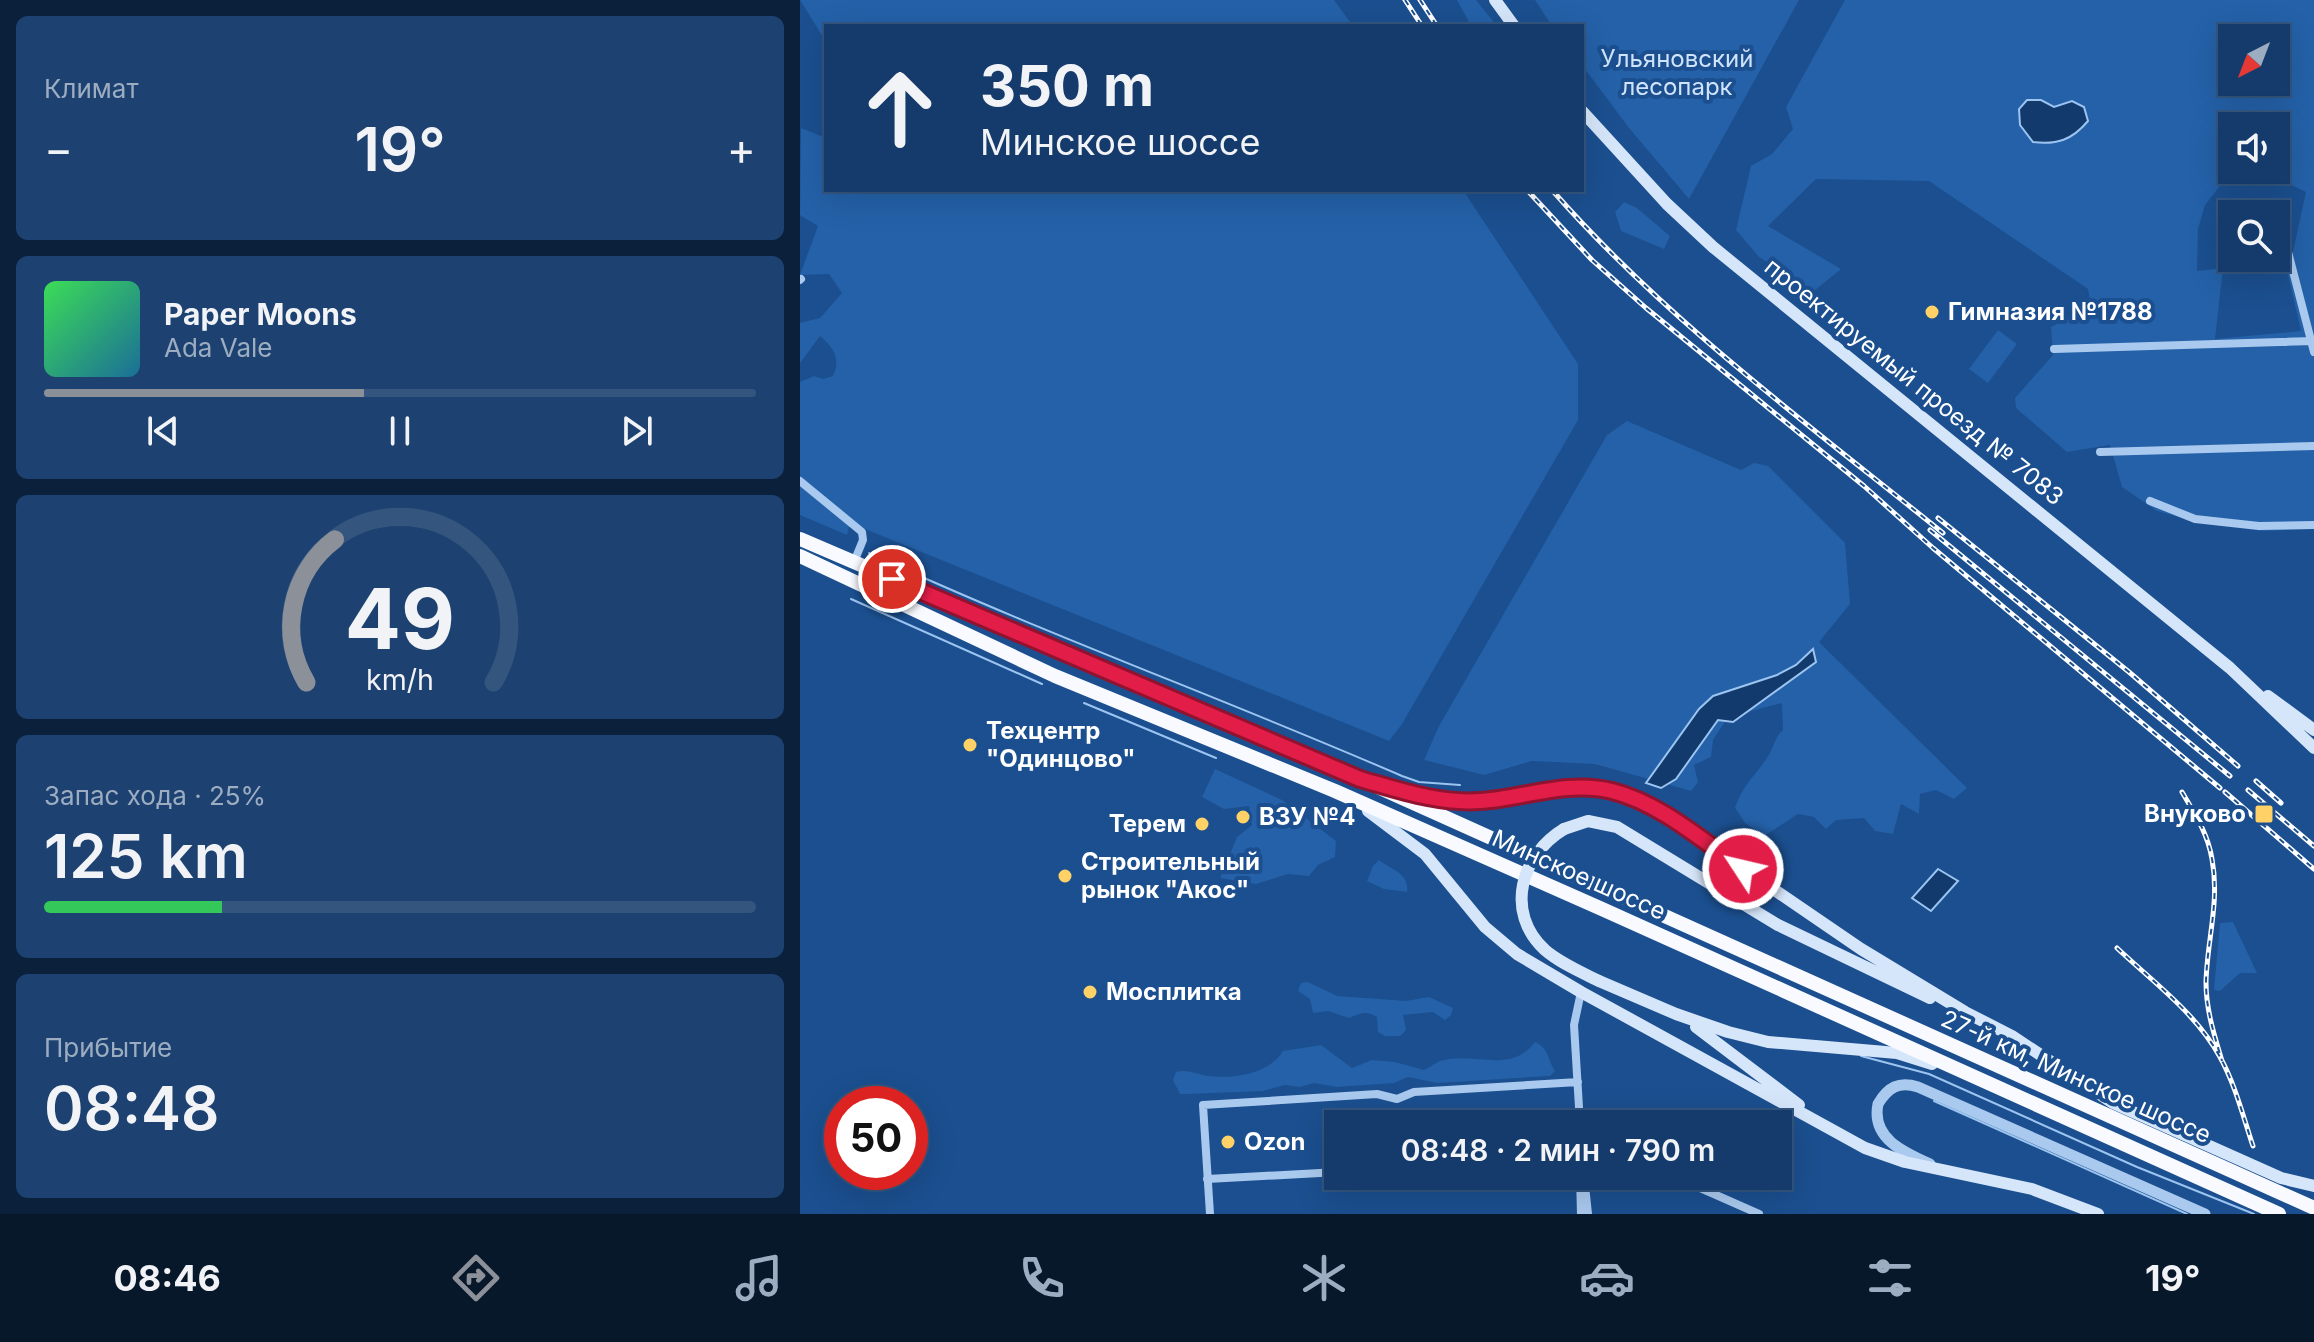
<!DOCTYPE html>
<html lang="ru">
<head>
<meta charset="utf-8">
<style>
	:root { --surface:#143b6b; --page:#1d4271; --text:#f1f3f6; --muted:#9dadc1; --line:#33557e; --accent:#8c9099 }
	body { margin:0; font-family:Inter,sans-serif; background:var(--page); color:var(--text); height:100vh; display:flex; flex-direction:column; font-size:30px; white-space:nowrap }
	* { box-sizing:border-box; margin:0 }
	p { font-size:26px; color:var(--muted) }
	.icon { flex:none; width:44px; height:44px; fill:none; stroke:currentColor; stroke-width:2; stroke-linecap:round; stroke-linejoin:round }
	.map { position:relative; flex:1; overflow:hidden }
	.drawer { display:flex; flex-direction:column; gap:16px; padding:16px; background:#0b203b; width:800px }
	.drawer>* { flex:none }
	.banner { position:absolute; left:24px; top:24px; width:760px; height:168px; border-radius:0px; box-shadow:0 8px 32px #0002,0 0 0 2px var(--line); background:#143b6b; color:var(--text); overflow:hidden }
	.needle { width:52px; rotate:222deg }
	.tools { position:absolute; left:1418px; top:24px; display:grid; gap:16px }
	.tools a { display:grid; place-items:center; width:72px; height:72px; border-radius:0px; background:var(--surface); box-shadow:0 8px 32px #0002,0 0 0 2px var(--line); font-size:40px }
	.speed { position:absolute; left:24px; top:1086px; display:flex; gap:16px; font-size:40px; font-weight:700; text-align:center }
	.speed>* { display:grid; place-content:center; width:104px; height:104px; border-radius:50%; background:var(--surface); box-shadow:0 8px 32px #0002,0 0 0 2px var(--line); line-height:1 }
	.speed .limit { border:12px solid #d22; background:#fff; color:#111 }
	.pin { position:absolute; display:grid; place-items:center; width:68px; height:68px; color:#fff; margin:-34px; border:4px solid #fff; border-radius:50%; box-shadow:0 2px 8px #0007 }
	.me { position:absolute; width:88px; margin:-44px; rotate:305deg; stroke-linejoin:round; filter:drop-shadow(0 0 6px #0008) }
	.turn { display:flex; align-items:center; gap:28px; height:168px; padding:0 24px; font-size:36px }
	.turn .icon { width:104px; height:104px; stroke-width:2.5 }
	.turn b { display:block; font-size:56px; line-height:68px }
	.big { font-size:60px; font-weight:600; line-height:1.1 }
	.drawer .card { flex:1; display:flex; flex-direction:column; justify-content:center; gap:12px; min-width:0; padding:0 28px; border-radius:12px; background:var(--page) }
	.drawer .dial { align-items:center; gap:0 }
	.dial svg { height:208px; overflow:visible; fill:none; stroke:var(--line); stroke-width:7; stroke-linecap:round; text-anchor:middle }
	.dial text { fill:var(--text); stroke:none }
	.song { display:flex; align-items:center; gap:24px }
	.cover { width:96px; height:96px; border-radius:12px; background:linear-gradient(135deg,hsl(130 70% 55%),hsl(200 70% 35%)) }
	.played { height:8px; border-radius:4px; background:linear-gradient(90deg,var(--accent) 45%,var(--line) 45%) }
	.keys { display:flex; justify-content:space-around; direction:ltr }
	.heat { display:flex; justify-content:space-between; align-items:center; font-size:44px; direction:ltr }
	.charge { height:12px; border-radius:6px; background:linear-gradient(90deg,#34c759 25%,var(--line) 0) }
	.trip { position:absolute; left:524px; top:1110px; width:468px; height:80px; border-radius:0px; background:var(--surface); box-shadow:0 8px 32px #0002,0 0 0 2px var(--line); font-weight:600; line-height:80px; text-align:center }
	.dock { display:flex; height:128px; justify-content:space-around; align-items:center; background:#08182b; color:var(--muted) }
	.dock .icon { width:56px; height:56px }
	.dock .current { color:var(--accent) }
	.dock b { font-size:36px; color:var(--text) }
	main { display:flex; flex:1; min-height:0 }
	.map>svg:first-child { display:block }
	.green { fill:#2461a8; fill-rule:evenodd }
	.water { fill:#123a6d; stroke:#9cc4f0; stroke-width:2 }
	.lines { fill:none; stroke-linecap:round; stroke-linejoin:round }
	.stream { stroke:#9cc4f0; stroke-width:2 }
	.minor { stroke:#a9c9ee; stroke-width:8 }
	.tertiary { stroke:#a9c9ee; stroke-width:11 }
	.secondary { stroke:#d6e6fa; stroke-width:12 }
	.trunk { stroke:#f8faff; stroke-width:14 }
	.rail-casing { stroke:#fff; stroke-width:5 }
	.rail { stroke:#1b4f8f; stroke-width:2; stroke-dasharray:6; stroke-linecap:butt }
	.secondary-bridge { stroke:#d6e6fa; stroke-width:12 }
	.route-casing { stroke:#92132f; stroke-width:20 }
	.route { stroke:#e11d48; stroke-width:14 }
	.poi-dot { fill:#ffd166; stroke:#1b4f8f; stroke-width:3 }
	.labels { text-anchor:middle; stroke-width:8; stroke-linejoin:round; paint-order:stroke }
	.park-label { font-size:24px; fill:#cfe3fa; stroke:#1b4f8f }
	.poi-label { font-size:24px; font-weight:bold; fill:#fff; stroke:#1b4f8f; text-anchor:start }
	.street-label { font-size:24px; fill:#fff; stroke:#1b4f8f }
</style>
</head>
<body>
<main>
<section class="drawer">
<div class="card"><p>Климат</p>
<div class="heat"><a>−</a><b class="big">19°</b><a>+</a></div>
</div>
<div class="card">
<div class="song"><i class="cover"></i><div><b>Paper Moons</b><p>Ada Vale</p></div></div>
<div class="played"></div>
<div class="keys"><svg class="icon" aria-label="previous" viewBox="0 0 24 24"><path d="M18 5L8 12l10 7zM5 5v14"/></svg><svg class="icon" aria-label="pause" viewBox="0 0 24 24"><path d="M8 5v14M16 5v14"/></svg><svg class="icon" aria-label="next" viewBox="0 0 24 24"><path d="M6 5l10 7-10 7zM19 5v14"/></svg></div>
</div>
<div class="card dial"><svg viewBox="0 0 100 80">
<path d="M14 69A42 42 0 1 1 86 69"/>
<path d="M14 69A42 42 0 0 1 25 14" stroke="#8c9099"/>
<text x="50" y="56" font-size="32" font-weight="700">49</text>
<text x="50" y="72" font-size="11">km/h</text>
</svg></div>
<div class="card"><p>Запас хода · 25%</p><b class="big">125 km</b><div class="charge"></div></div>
<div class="card"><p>Прибытие</p><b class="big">08:48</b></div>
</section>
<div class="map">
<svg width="1514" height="1214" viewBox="0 0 1514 1214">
	<rect width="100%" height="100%" fill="#1b4f8f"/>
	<path class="green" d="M0,0H534L553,26H26V42Z
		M657,0H676L697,26H671Z
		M735,0H999L889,199L829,128L782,65V26H752Z
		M1045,0H1514V529L1463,531L1406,524L1357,511L1322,487L1310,445L1267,452L1216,408L1215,398L1253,355L1251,327L1291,307L1288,289L1129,181L1016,179L968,226L1041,269L1014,291L959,257L936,230L951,166L972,154L993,129L986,107ZM1432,38H1476V82H1432ZM1432,126H1476V170H1458L1506,192L1488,275L1501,331L1415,339L1423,268L1397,271L1398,229L1405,205L1432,170Z
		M1,128L26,138V190H663L778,364V420L602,724L589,741L50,523L47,535L0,515V382L14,376L23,379L33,376C41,359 34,348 20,336L0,363V323L20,318L42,293L29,274L0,275L18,226L0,215Z
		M824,202L837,208L870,236L864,249L821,231L815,212Z
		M1198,330L1217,344L1188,383L1169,369Z
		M827,421L941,470L954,463L968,466L1045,543L1050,604L1019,642L1167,788L1154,799L1136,790L1120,794L1119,814L1101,804L1093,834L1075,831L1064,818L1036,820L1026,829L1014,817L998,814L964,836L945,823L935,808C943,785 954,777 967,758C974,748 974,738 983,730L982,703L928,717L913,740L911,757L894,765L898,782L891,791L795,764L732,761L684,775L624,760L639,726L807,435Z
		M415,769L482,800L536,841L535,857L518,865L509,876L488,874L456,884L420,878L437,837L452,825L449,806L424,809L402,797Z
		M579,860C592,870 610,874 607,892L584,889L567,881L573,866Z
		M1433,922L1457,973H1440L1420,991L1414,990L1420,923Z
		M508,982L537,996L606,1001L629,997L653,1008L651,1015L645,1020L633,1012L603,1015L606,1030L600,1036H585L578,1032L577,1017C566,1010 561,1013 549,1018L528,1011L513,1013L510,999L498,991L501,983Z
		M735,1042C750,1049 747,1059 755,1071L750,1076L637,1083L608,1077L594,1083L537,1087L514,1083L500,1087L485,1085L463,1091L387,1094H380L373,1080L376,1072C387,1069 397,1074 408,1076C434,1079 469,1074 483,1051L521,1045L552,1068L572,1060L595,1062L624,1070C629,1068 635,1063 640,1061C674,1051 710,1075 735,1042Z"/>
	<path class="water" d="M1227,100H1241L1254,107L1272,101L1284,107L1288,121C1272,140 1257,145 1233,142L1220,125L1219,109Z
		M1013,649L1016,662L933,722L918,720L876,779L861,788L846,783L899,709L913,696L977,675L996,665Z
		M1138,869L1158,881L1131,911L1112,898Z"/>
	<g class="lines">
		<path class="stream" d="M69,553C244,634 425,699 602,776L619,782L660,785
			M51,599L242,684
			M284,703L416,758
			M1061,1056L1129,1074L1337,1167L1454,1214
			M1134,1101L1387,1214"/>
		<path class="minor" d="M1480,221L1514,352
			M0,280L1,279
			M1254,349L1514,341
			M1300,452L1514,446
			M0,481L62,532L63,540L54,562
			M1350,501L1395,519L1459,526L1514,525
			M780,1124L774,1025L781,992
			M780,1176L781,1214
			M784,1176L788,1214
			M873,1176L959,1214
			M407,1179L538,1172
			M410,1214L403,1105L577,1094L597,1099L614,1092L778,1082"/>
		<path class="tertiary" d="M1130,1164C1103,1152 1071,1138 1078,1104C1088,1087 1099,1081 1118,1087L1405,1214"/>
		<path class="secondary" d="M695,0L714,26
			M782,111L867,204L913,247L1430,668L1514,748
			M1468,696L1514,730
			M592,788L621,796L670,801L774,786L829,796L872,820L1061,949L1165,1012L1212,1036L1313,1103L1481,1178L1514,1186
			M568,811L625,854L685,927L717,954L781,992L1065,1148L1105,1162L1232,1189L1298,1214
			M764,829L788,821L817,827L978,925L1130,998
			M799,981L876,1014L928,1032L968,1042L1097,1053L1132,1064
			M896,1027L999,1105"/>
		<path class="trunk" d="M0,539L560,779L1514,1208
			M0,556L255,676L535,791L802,909L1479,1214"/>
		<g class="rail-casing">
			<path id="rail" d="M605,0L622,26
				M620,0L637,26
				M727,190L792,260L846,308L1064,486L1133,548L1420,788
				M752,190C866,320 1009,425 1143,533
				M1138,518L1329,672L1438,766
				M1130,530L1430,776
				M1456,781L1481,803
				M1448,790L1514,846
				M1382,792C1395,814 1408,834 1412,859C1420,902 1407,940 1406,982C1406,1010 1414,1034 1422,1061
				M1425,792L1514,869
				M1317,948C1353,982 1396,1013 1420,1057C1435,1084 1443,1116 1453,1146"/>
		</g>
		<use href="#rail" class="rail"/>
		<path class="secondary-bridge" d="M764,829C721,855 704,912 745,950C760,963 781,972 799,981"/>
	</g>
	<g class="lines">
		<g class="route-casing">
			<path id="route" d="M92,579L560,779C599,790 639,804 680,801C725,798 766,780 812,791C860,803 903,841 943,869"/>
		</g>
		<use href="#route" class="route"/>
	</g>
	<g class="poi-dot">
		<circle cx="1132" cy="312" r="8"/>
		<circle cx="170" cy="745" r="8"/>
		<rect x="1454" y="804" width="20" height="20" rx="4"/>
		<circle cx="443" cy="817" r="8"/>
		<circle cx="402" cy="824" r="8"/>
		<circle cx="265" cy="876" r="8"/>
		<circle cx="290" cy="992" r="8"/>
		<circle cx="428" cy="1142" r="8"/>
	</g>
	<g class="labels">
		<g class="park-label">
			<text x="877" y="67">Ульяновский<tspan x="877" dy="28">лесопарк</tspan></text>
		</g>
		<g class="poi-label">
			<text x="1148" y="320">Гимназия №1788</text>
			<text x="186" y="739">Техцентр<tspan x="186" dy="28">"Одинцово"</tspan></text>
			<text x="1446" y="822" text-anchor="end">Внуково</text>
			<text x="459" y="825">ВЗУ №4</text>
			<text x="386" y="832" text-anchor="end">Терем</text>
			<text x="281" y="870">Строительный<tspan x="281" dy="28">рынок "Акос"</tspan></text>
			<text x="306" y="1000">Мосплитка</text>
			<text x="444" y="1150">Ozon</text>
		</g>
		<g class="street-label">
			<text transform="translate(1114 382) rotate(39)" y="8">проектируемый проезд № 7083</text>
			<text transform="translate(779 875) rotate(24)" y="8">Минское шоссе</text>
			<text transform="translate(1276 1077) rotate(24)" y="8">27-й км, Минское шоссе</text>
		</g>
	</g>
</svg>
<div class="tools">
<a><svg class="needle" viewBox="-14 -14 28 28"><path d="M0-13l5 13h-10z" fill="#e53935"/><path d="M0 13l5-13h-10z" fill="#9dadc1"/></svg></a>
<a><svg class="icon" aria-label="sound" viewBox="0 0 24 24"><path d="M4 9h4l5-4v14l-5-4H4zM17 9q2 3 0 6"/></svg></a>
<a><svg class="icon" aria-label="search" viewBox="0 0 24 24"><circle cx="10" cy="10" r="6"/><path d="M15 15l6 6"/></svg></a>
</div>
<div class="speed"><div class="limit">50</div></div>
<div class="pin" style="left:92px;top:579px;background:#d93025"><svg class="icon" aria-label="arrive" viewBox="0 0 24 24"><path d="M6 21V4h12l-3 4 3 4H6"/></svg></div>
<svg class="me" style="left:943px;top:869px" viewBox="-20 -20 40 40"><circle r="17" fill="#e11d48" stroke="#fff" stroke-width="3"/><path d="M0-11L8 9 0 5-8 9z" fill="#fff"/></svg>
<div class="trip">08:48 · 2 мин · 790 m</div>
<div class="banner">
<div class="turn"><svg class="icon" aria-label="ahead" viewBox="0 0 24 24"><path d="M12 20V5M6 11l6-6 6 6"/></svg><div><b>350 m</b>Минское шоссе</div></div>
</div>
</div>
</main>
<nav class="dock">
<b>08:46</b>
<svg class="icon current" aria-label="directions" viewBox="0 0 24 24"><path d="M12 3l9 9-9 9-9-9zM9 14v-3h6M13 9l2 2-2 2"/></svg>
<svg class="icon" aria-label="music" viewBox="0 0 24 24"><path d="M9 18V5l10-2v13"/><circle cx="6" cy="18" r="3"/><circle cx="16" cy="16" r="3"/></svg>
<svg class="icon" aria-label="phone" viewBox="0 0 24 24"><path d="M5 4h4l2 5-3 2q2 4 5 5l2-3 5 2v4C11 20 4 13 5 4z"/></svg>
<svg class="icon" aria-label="climate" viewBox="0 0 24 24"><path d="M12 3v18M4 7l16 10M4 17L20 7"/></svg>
<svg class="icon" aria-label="car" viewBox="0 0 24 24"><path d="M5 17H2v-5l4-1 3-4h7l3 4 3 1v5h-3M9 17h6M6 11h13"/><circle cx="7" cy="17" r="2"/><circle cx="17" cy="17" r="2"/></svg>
<svg class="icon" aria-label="filters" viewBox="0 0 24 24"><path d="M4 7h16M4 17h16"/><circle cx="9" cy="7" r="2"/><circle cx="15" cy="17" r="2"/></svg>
<b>19°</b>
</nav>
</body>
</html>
